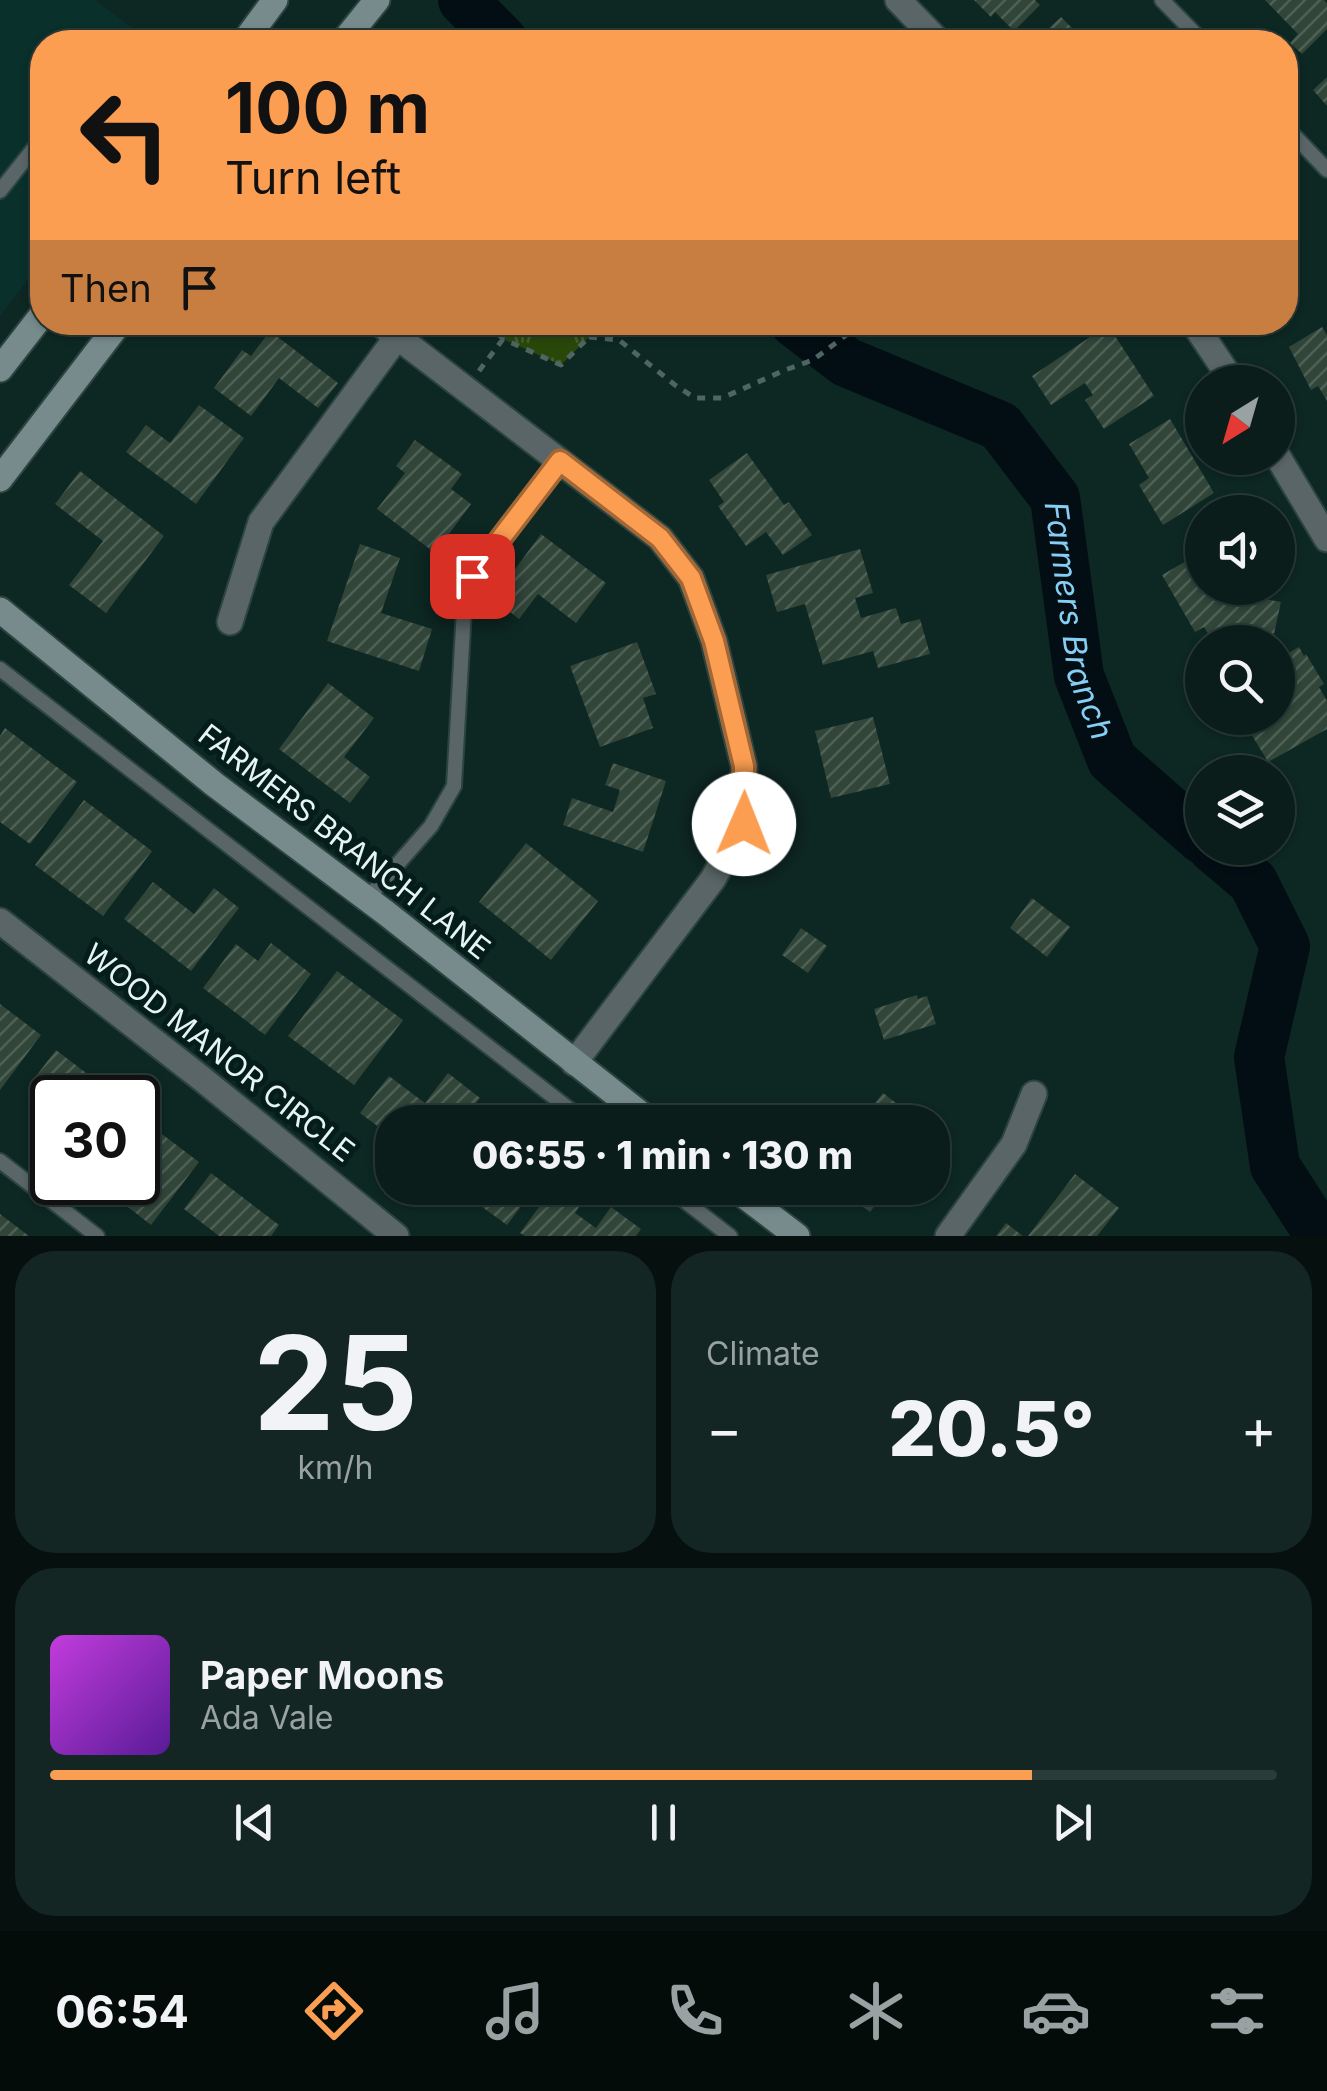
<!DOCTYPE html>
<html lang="en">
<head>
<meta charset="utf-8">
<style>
	:root { --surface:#0a1d1a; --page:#132623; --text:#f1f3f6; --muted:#99a2a2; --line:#2a3b39; --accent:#fb9e52 }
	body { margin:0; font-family:Inter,sans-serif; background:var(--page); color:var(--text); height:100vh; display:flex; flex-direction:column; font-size:38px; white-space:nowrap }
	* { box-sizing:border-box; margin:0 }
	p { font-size:32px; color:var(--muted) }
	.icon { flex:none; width:55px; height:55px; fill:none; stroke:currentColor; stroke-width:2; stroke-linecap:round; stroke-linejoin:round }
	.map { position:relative; height:1236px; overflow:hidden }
	.drawer { display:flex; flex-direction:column; gap:15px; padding:15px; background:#06100e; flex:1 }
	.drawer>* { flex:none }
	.top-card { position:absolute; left:30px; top:30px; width:1268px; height:305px; border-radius:40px; box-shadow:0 2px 8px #0004,0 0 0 2px var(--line); background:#fb9e52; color:#111; overflow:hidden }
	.needle { width:65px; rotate:217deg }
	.controls { position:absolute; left:1185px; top:365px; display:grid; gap:20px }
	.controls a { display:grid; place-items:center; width:110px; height:110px; border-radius:50%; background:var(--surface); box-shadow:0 2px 8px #0004,0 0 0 2px var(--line); font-size:50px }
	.speed { position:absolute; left:30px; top:1075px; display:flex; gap:20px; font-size:50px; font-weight:700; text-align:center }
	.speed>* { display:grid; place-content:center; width:130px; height:130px; border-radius:50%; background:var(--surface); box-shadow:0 2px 8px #0004,0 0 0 2px var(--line); line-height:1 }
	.speed .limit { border:5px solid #111; border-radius:15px; background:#fff; color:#111 }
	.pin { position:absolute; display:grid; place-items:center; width:85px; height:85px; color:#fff; margin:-42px; border-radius:20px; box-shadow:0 5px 15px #0006 }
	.me { position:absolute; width:110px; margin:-55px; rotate:1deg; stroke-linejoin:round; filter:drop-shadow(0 0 8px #0008) }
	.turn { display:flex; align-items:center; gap:35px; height:210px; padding:0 30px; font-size:45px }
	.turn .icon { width:130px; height:130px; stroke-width:2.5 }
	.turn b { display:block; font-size:70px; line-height:85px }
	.then { display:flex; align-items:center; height:95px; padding:0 30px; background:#0003; gap:20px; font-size:38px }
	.big { font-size:75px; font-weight:800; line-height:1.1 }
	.drawer .widget { flex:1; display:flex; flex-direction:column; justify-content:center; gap:15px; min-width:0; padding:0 35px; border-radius:40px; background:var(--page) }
	.drawer .dial { align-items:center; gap:0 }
	.dial b { font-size:130px; line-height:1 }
	.song { display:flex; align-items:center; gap:30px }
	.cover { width:120px; height:120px; border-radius:15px; background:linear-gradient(135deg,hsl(290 70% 55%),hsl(270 70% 35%)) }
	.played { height:10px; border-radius:5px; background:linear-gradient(90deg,var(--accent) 80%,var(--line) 80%) }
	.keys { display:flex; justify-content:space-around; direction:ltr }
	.heat { display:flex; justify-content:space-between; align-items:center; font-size:55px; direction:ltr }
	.drawer .tiles { flex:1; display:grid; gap:15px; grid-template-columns:1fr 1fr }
	.widget:last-child { grid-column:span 2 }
	.trip { position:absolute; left:375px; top:1105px; width:575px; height:100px; border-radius:40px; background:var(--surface); box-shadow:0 2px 8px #0004,0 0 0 2px var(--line); font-weight:800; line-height:100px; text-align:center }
	.tab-bar { display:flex; height:160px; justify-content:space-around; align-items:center; background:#040c0a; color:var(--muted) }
	.tab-bar .icon { width:70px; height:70px }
	.tab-bar .current { color:var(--accent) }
	.tab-bar b { font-size:45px; color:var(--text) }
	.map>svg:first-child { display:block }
	.built { fill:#0a302b }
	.park { fill:url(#park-tufts) }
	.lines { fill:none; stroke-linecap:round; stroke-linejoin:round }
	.river { stroke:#030d14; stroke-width:50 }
	.building { fill:url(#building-hatch) }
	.lane-casing { stroke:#2b4440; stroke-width:18 }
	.street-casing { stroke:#2b4440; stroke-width:29 }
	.secondary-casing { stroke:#2b4440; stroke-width:29 }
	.path { stroke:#4e6561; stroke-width:5; stroke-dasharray:8 8; stroke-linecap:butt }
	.lane { stroke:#596566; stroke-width:14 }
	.street { stroke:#596566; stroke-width:25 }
	.secondary { stroke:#778b8d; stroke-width:25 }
	.route-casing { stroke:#a36735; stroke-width:25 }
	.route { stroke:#fb9e52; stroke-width:18 }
	.labels { text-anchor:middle; stroke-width:10; stroke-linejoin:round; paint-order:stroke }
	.street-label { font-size:30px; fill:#e6f5f2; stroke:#041d1a }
	.water-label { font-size:32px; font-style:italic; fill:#86cef3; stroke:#041d1a }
</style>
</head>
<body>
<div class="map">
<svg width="1327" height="1236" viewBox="0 0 1327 1236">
	<defs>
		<pattern id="park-tufts" width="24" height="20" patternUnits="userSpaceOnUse" patternTransform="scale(2.5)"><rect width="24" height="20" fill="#2a470a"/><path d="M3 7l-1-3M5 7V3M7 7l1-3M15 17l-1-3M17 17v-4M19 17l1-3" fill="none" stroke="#49622e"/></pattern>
		<pattern id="building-hatch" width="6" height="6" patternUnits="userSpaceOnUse" patternTransform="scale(2.5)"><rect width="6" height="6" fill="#314539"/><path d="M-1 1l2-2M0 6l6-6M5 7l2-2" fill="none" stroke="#4f6056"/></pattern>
	</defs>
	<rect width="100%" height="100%" fill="#0d2723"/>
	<path class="built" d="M0,0H95L151,42H42V261L0,316Z"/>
	<path class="park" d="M488,323H589V337L561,365L503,339Z"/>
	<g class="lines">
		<g class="river">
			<path d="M463,0L504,42"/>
			<path id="s1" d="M794,322L846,362L1000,426L1055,498L1079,676L1112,760L1202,839"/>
			<path d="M1213,848L1253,882L1285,946L1259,1057L1275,1166L1320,1236"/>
		</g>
	</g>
	<path class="building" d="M974,0H1035L1040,5L1014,31L995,12L991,17Z
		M1265,0H1324L1327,3V29L1302,54L1290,43L1298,34Z
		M1061,17L1086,42H1034Z
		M1327,77V106L1313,90Z
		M1108,325L1154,396L1104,429L1085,400L1093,395L1085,383L1051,405L1032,376Z
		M1322,327L1327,335V401L1318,386L1311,390L1289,347Z
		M270,331L338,383L318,408L279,378L251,416L214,388L242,350L251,356Z
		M199,405L244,438L196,504L126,452L146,425L170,443Z
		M1170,419L1214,493L1163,525L1139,485L1149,478L1129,444Z
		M415,440L462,474L451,489L471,504L435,553L377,509L405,473L396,466Z
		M747,453L784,505L789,502L812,535L783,555L766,532L746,546L718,506L724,502L709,480Z
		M80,471L164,536L106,613L69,585L103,541L55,504Z
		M541,534L606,583L576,623L538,594L519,619L493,599Z
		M360,544L400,558L381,613L432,629L419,671L327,641Z
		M860,549L873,593L855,598L861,618L896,608L901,624L920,619L930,654L878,668L873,651L823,665L805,604L777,612L766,575Z
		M1202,552V588H1239L1243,595L1281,602L1274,634L1243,627L1213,642L1204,627L1195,632L1162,575Z
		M637,642L656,694L643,698L653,728L600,747L570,666Z
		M1299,647L1304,656L1306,654L1324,684L1319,687L1327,701V729L1268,762L1250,732L1278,718V659Z
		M328,683L374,718L344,757L370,777L350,803L279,749Z
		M873,717L890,784L831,798L815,731Z
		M5,728L77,782L30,844L0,822V736Z
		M613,763L666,781L643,852L563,825L572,798L613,812L620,790L605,785Z
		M84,800L152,851L103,916L35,865Z
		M526,843L598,901L551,960L479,902Z
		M153,882L194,914L214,888L239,908L191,971L124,919Z
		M1032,898L1070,927L1047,957L1010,928Z
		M801,928L827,946L808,973L782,955Z
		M271,943L311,974L265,1035L203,988L236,944L258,961Z
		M337,971L403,1020L354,1085L288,1036Z
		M917,995L918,999L927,996L936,1024L884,1040L874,1009Z
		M0,1004L41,1035L0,1090Z
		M56,1050L119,1098H52V1101L30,1084Z
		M448,1073L480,1098L461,1122H392V1137L360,1113L389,1076L425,1103Z
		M883,1093L921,1122H860Z
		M138,1116L199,1162L151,1225L128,1207L148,1180L138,1171Z
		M211,1173L279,1225L271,1236H219L184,1209Z
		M1075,1174L1119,1208L1097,1236H1028Z
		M88,1182H117L107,1197Z
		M456,1188H535L507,1225Z
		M553,1188H593L575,1213L596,1228L611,1207L641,1229L636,1236H525L520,1233Z
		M837,1188H888L870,1212Z
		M0,1214L29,1236H0Z
		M1006,1223L1023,1236H996Z"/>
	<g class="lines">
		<g class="lane-casing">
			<path id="lane" d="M1162,0L1203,42
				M1285,126L1327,170
				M0,191L42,138
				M0,669L586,1122
				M367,899L431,826L454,786L465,592L472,577L560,461
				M0,1161L97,1236
				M668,1188L730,1236"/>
		</g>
		<g class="street-casing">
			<path id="street" d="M898,0L939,42
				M378,322L660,538L691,578L714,641L744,766L743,824L713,879L574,1063
				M1193,322L1233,382
				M1278,457L1327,539
				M230,622L261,522L397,337
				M0,921L201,1078L396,1236
				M948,1236L1014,1144L1034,1094"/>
		</g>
		<g class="secondary-casing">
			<path id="secondary" d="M244,42L275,0
				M343,42L377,0
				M0,369L42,315
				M0,479L120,322
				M0,610L214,784L386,913L651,1122
				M734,1188L797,1236"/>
		</g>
		<path class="path" d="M488,322L503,339L561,365L589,337V322
			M589,337L619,340L675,385L695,398H722L785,370L813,360L849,333L853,322
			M479,371L503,339"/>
		<use href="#lane" class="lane"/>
		<use href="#street" class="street"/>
		<use href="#secondary" class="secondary"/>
	</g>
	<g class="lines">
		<g class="route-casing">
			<path id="route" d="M472,576L560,461L660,538L691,578L714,641L744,766V824"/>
		</g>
		<use href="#route" class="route"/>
	</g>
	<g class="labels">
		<g class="street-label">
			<text transform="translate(344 842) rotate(38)" y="10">FARMERS BRANCH LANE</text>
			<text transform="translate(219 1053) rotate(38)" y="10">WOOD MANOR CIRCLE</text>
		</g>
		<g class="water-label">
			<text dy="11" stroke="none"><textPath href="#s1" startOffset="448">Farmers Branch</textPath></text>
		</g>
	</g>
</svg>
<div class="controls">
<a><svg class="needle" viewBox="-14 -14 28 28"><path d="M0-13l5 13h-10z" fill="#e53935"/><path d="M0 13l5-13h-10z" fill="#99a2a2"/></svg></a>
<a><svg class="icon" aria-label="sound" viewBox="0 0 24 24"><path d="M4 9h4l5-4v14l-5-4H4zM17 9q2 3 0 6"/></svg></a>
<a><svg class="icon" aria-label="search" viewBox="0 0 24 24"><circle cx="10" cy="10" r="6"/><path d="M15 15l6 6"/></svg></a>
<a><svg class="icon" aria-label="layers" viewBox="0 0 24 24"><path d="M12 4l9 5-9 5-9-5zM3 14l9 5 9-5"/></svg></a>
</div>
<div class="speed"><div class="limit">30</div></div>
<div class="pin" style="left:472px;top:576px;background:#d93025"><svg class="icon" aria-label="arrive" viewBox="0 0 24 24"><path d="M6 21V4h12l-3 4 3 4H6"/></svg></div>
<svg class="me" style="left:744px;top:824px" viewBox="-20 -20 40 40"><circle r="19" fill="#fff"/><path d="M0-13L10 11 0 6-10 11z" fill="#fb9e52"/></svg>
<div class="trip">06:55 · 1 min · 130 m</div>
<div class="top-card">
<div class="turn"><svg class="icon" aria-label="left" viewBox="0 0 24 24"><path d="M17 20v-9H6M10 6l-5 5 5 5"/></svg><div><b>100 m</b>Turn left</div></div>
<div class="then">Then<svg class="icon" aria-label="arrive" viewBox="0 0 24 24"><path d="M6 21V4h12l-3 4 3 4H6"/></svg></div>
</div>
</div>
<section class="drawer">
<div class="tiles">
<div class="widget dial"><b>25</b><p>km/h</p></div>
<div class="widget"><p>Climate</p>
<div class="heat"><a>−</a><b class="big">20.5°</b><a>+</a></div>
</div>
<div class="widget">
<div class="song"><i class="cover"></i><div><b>Paper Moons</b><p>Ada Vale</p></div></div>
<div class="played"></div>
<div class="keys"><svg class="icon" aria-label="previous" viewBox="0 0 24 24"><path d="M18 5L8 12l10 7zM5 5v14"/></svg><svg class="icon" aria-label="pause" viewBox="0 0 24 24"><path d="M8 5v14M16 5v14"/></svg><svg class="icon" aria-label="next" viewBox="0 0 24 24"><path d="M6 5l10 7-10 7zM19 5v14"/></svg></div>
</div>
</div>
</section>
<nav class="tab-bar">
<b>06:54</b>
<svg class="icon current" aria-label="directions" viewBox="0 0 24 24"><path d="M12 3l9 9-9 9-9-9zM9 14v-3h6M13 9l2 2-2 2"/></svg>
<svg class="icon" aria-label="music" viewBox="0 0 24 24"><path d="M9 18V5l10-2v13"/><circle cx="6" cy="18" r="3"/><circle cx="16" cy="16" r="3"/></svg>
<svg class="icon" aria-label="phone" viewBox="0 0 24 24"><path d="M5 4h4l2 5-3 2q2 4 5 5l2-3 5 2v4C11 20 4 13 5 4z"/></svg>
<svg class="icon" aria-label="climate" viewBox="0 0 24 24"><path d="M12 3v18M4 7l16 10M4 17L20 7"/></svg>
<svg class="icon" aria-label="car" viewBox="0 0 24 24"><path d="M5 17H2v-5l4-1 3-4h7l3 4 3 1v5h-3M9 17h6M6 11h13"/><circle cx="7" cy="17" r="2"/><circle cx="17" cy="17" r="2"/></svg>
<svg class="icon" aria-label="filters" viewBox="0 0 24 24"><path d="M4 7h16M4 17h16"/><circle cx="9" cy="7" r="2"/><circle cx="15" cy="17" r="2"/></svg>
</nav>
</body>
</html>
